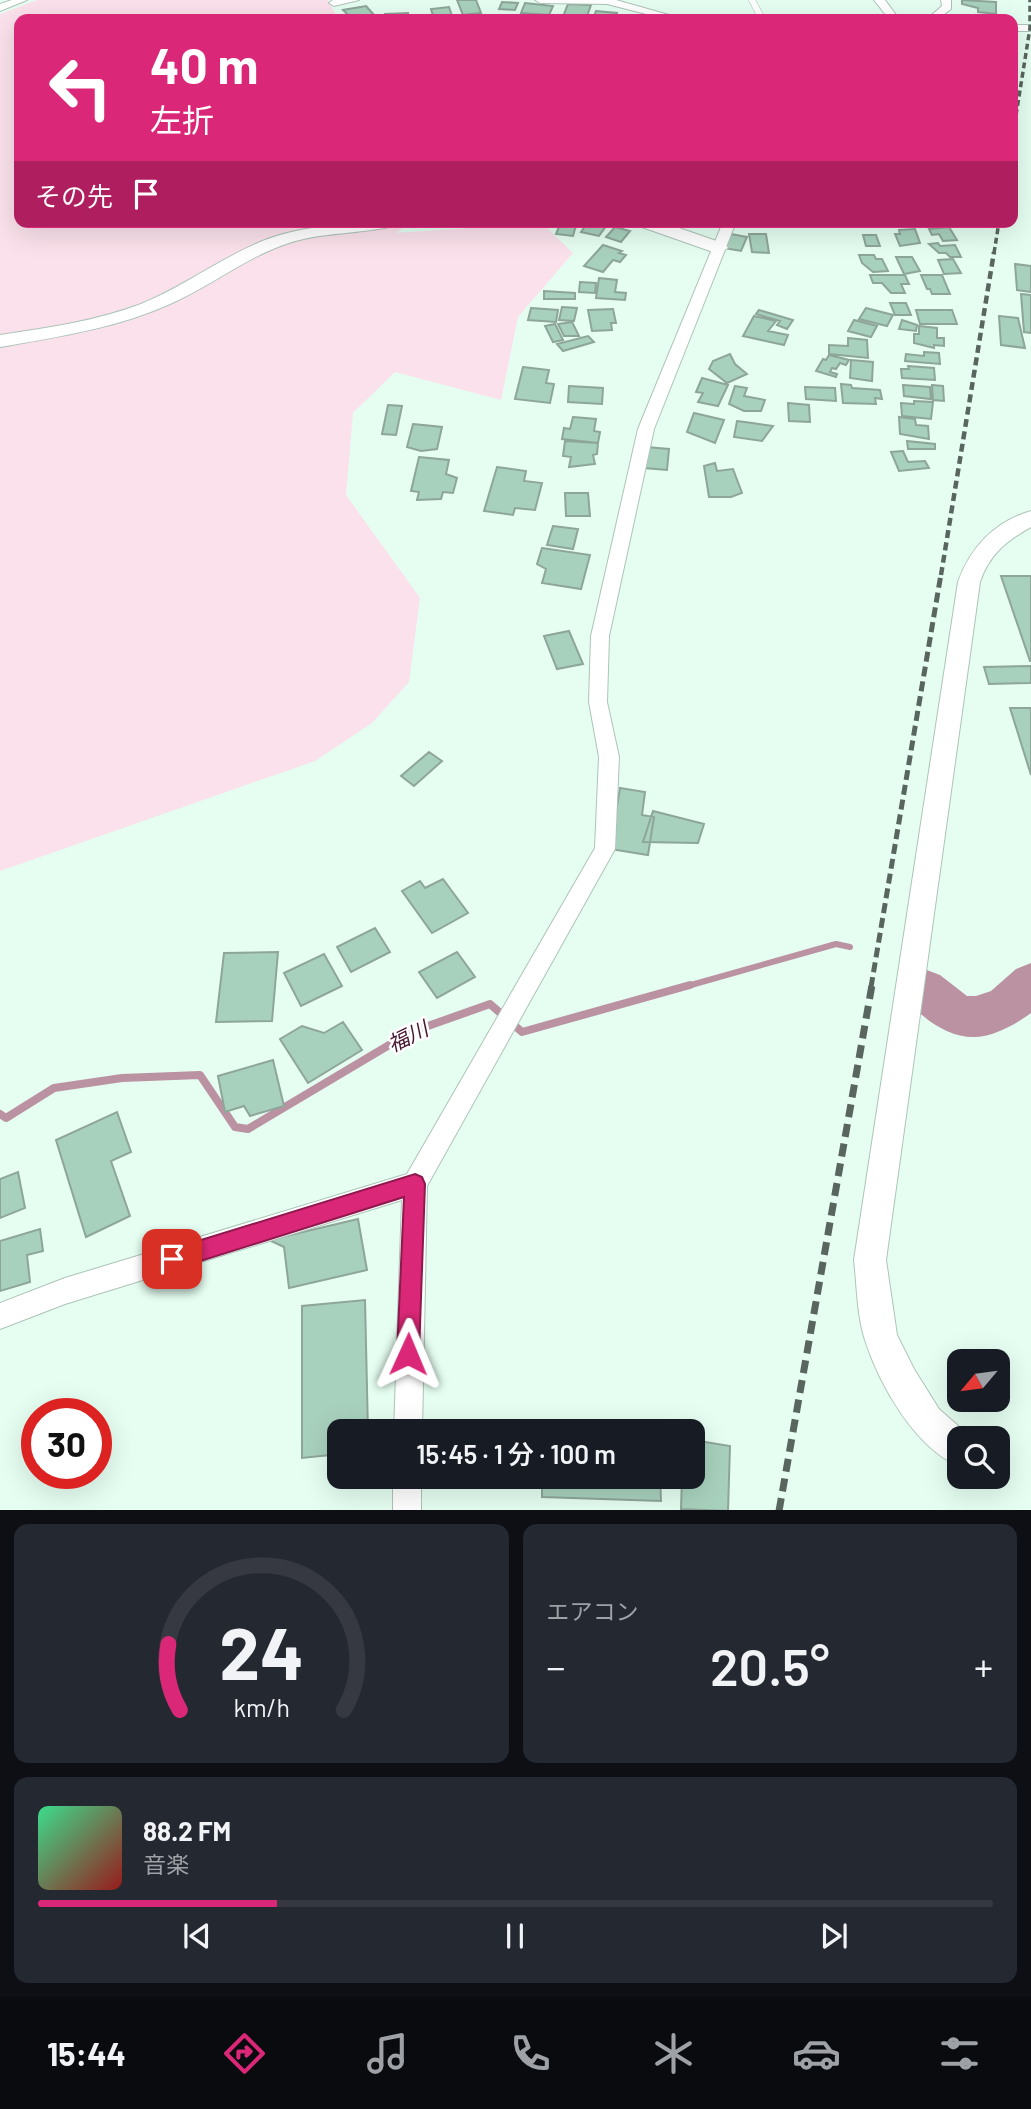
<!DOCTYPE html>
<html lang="ja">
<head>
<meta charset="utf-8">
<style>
	:root { --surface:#171b24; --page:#242831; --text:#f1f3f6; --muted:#9ea1a6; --line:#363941; --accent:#db2777 }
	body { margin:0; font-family:Barlow,"Noto Sans JP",sans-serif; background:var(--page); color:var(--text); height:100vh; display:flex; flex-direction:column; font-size:26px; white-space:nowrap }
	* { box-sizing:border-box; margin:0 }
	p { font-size:23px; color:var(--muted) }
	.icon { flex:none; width:38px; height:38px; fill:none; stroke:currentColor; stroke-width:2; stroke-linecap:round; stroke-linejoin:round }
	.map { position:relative; height:1510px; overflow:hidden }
	.details { display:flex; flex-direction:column; gap:14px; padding:14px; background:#0d0f14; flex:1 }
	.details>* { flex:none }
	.banner { position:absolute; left:14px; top:14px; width:1004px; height:214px; border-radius:14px; box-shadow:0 7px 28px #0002; background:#db2777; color:#fff; overflow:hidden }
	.needle { width:46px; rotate:241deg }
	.tools { position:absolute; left:947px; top:1349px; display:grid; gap:14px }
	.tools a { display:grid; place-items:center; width:63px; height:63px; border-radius:14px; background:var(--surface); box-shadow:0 7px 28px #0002; font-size:35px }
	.speed { position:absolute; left:21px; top:1398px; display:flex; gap:14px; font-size:35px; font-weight:700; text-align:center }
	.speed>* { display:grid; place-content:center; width:91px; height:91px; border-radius:50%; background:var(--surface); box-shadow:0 7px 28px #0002; line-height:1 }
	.speed .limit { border:10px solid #d22; background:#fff; color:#111 }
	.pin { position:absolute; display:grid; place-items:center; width:60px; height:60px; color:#fff; margin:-30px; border-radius:14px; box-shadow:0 4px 10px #0006 }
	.me { position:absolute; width:77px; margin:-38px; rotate:1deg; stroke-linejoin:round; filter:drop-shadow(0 0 5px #0008) }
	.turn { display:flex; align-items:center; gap:24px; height:147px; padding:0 21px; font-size:32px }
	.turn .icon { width:91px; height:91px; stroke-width:2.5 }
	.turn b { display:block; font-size:49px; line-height:60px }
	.then { display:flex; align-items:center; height:66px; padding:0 21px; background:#0003; gap:14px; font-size:26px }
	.big { font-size:52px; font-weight:600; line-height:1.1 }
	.details .tile { flex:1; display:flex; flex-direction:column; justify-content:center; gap:10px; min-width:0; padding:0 24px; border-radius:14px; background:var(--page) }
	.details .dial { align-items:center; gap:0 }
	.dial svg { height:182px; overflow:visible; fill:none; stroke:var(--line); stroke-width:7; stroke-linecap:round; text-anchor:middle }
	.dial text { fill:var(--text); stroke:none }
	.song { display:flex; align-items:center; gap:21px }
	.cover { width:84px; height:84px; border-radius:10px; background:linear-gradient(135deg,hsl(150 70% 55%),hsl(0 70% 35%)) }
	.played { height:7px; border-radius:4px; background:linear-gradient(90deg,var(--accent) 25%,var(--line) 25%) }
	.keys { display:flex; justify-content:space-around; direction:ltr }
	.heat { display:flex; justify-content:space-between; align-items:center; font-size:38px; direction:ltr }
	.details .tiles { flex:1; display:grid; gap:14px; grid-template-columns:1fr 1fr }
	.tile:last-child { grid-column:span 2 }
	.trip { position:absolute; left:327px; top:1419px; width:378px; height:70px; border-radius:14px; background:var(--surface); box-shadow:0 7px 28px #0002; font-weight:600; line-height:70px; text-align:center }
	.tab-bar { display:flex; height:112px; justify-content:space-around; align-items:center; background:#090b0e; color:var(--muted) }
	.tab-bar .icon { width:49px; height:49px }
	.tab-bar .active { color:var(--accent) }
	.tab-bar b { font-size:32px; color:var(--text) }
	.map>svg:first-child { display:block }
	.green { fill:#fae1eb }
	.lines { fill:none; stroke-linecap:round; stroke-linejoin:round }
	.stream-far1 { stroke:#ba92a2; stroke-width:6 }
	.stream { stroke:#ba92a2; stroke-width:8 }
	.river { fill:#ba92a2; fill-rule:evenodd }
	.building { fill:#a8d1bd; stroke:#8ea59a; stroke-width:2 }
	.service-casing { stroke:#adc4b8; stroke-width:7 }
	.minor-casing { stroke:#adc4b8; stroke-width:2 }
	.tertiary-casing { stroke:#adc4b8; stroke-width:2 }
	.service { stroke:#fff; stroke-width:6 }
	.minor { fill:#fff; fill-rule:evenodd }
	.tertiary { fill:#fff; fill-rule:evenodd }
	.rail-far3 { stroke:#58665f; stroke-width:3.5; stroke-dasharray:6 3.5; stroke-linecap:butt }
	.rail-far2 { stroke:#58665f; stroke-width:4.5; stroke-dasharray:8 4.5; stroke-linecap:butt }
	.rail-far1 { stroke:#58665f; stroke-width:5; stroke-dasharray:10 5; stroke-linecap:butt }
	.rail { stroke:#58665f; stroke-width:7; stroke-dasharray:13 7; stroke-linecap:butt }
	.route { fill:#db2777; stroke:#8e194d; stroke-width:2 }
	.labels { text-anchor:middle; stroke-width:5; stroke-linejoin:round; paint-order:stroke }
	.water-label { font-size:21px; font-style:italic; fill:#491730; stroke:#fff }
</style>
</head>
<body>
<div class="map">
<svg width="1031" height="1511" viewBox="0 0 1031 1511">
	<rect width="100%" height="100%" fill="#e5fef1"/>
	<path class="green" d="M37,0H328L338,19H19V222H411L396,233L542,223L573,253L518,317L501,400L395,372L353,413L346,495L420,598L409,682L372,723L315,761L0,871V14Z"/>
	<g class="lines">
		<path class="stream-far1" d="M684,987L836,944L850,947"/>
		<path class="stream" d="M0,1114L6,1118L54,1088L122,1078L200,1075L235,1127L248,1129L411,1032L490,1004L522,1032L690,985"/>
		<path class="river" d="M1031,963V1013C1016,1024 995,1036 976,1037C948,1039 913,1014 902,989L908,975L924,969L940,975L967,996H976L991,991L1016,969Z"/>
	</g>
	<path class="building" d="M457,0H476L481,13L463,15Z
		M962,0L996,2V14L978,12V8L962,4Z
		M502,2L518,3L515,10L499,9Z
		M525,3L553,6L549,15L521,13Z
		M568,4L591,5L586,19H562Z
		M366,6L375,16L352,19L343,10Z
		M449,7L452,16L434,19L431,9Z
		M596,11L617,13L616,19H593Z
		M408,13L409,19H385V14Z
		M561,222H577L573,236L556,234Z
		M588,222H609L599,236L581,232Z
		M615,227L630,231L621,242L606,237Z
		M949,227L957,240L943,241L939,234L932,235L929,229Z
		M915,229L920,243L900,246L895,234H900L899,230Z
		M731,234L747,237L741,251L724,248Z
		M749,234H766L769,253L752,252Z
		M863,235H876L880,246H866Z
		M938,243L940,246L955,245L961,257H950L946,253H939L929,244Z
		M603,245L622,251L619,253L626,255L620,262L613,260L603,272L584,266Z
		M859,255H874L876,259H882L888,271L873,272L862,263Z
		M896,257H912L920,271L904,274Z
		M953,259L961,273L944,274L938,260Z
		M1015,264L1031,266V292L1017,290Z
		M870,275H905L909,284H901L905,293H891L882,283H873Z
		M921,275H942L950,294H932L930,289H927Z
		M599,278L617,280L615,292L626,293L625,300L596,298Z
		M580,282L596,283L595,293L579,292Z
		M544,291L575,293V299H544Z
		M1021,294L1031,295V333L1024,332Z
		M890,303H906L911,315H895Z
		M562,307L577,308L574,321L559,320Z
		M531,308L558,310L556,322L528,320Z
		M866,308L893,315L887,326L859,319Z
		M613,309L616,323H611L612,330L592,331L588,310Z
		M759,310L793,320L787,329L777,325L780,321L756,314Z
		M916,310H952L957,324H920Z
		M754,316L776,321L768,331L788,335L784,345L743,336Z
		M999,316L1018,318L1025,348L1001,345Z
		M854,320L877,326L871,337L848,331Z
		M902,320L917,325L916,331L899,329Z
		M572,322L579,336H564L558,324Z
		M555,324L563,340L553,342L545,326Z
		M919,326L937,328V338H944V346L934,345V348L914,343V334H919Z
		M588,336L594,342L563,351L557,344Z
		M848,338L867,340L868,358L829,354V345L848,346Z
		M924,352L939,353L940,364L905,361L906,354L924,356Z
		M730,354L735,364L747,374L727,383L709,369L713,361Z
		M829,355L849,360L846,365L840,363L836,369L832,368L830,372L837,374L836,377L816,371L823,359L826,360Z
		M851,360L873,362L872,381L850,378Z
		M908,366L934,368L935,380L902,378L901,369H909Z
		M523,367L549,370L546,383L554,384L550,403L515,399Z
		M702,378L728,385L718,406L698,402L703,393L696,392Z
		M841,384L851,385L852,388L880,390L882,399L875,398L876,404L843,403Z
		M903,385L930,387L931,399L904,396Z
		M932,385L943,386L944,401L933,400Z
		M569,386L603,388L602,404L568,402Z
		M735,386L747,388L744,396L765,400L761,411H744L729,404Z
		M805,387L835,388L836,401L806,399Z
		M914,401L933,402L931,419L902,416L901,403L914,404Z
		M788,403L809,405L810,422L789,421Z
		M388,405L402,406L396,435L382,434Z
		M694,413L724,420L715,443L687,432Z
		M573,417L596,419L594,431L600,432L598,443L562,439L564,428L570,429Z
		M899,417L915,419L916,425L928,426L929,439L900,434Z
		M737,421L752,423L773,426L762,441L734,437Z
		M413,424L442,427L437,449L421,451L407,447Z
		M565,441L598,443L597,454L593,455L595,464L569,467L571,457L563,456Z
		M907,441L935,444V449H908Z
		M646,447L669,449L667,470L644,468Z
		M903,451L908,462L925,461L929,468L899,471L891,452Z
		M419,457L449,460L446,474L457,478L453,493L443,492L441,499L417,500L419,492L411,491Z
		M715,463L717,471L733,469L742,493L731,497H709L704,466Z
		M497,467L526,471L524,481L542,483L535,510L515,508L513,515L484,511Z
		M565,493H588L590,516H566Z
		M553,526L578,529L573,549L547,545Z
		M542,548L590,555L581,589L542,583L546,569L537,564Z
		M1001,576H1031V661H1030Z
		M569,631L583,664L557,669L544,636Z
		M1031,666V683L989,684L984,667Z
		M1010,708H1031V775Z
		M429,752L442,761L414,786L401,776Z
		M620,788L645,792L642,815L654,817L648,855L610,849Z
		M653,811L704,824L698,843L643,842Z
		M443,879L468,913L432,933L402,891L420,881L425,888Z
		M375,928L390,952L351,972L337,947Z
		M278,952L272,1021L216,1022L224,953Z
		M457,952L475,977L437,998L419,972Z
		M324,954L342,986L301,1006L284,973Z
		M343,1022L362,1050L308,1083L280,1039L302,1026L324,1033Z
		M273,1060L284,1106L250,1116L244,1106L225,1112L218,1076Z
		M117,1112L131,1152L111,1161L130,1216L86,1237L56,1140Z
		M18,1172L25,1208L0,1218V1179Z
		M358,1219L367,1270L289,1288L284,1247L269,1240Z
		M40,1229L43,1251L27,1255L30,1282L0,1291V1241Z
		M365,1300L368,1432H340V1454L302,1458V1306Z
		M693,1440L730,1446L728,1511L681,1509L682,1477H693Z
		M542,1477H660L661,1501L542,1497Z"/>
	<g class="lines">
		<g class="service-casing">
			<path id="service" d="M752,0L762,19"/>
		</g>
		<g class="minor-casing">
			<path id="minor" d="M12,0H27L0,11V4Z
				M333,0H359L334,6L329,3Z
				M535,0H616L683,19H666L607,4L540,3Z
				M874,0H885L899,19H889Z
				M941,0H951V9L938,19H927L942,6Z
				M1013,25H1031V31H1013Z
				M723,222H736L654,429L609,636L607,702L619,757L615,849L427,1186L422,1432H394L402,1200L65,1304L0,1329V1303L65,1278L407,1174L595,848L599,757L589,702L591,636L638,429Z
				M393,1477H421V1511H393Z"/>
		</g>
		<g class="tertiary-casing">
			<path id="tertiary" d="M360,222H396L394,226C360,234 322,232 289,243C246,257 211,286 170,304C117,328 58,337 0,347V335C48,328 96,321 141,304C185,286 222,257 265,240C296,228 328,226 360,222Z
				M637,222H662L725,244L728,248L719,253L713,252L639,226Z
				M1031,511V527C1006,541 989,555 980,582L886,1260L897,1335L914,1369L939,1409L972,1438H959V1466C915,1448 879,1384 865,1340C857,1316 857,1286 854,1260L958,582C970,548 995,521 1031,511Z"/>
		</g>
		<use href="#service" class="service"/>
		<use href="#minor" class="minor"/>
		<use href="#tertiary" class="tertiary"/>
		<path class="rail-far3" d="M1013,134L1030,28V0
			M994,253L999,222"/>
		<path class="rail-far2" d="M941,575L994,252"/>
		<path class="rail-far1" d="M871,987L941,574"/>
		<path class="rail" d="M779,1511L872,985"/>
	</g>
	<path class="route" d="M415,1174L422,1177L425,1184L419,1354L416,1362L408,1365L401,1362L397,1354L404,1197L172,1270L165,1267L162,1259L165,1252L172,1249Z"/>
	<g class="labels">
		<g class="water-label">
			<text transform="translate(408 1037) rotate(-26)" y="7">福川</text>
		</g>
	</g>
</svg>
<div class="tools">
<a><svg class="needle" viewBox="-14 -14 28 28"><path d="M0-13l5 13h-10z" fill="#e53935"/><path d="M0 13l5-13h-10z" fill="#9ea1a6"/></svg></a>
<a><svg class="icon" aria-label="search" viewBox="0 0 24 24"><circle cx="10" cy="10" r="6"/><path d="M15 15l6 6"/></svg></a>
</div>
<div class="speed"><div class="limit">30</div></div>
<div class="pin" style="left:172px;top:1259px;background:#d93025"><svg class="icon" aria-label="arrive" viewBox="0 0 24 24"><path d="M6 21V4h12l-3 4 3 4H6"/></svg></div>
<svg class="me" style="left:408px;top:1354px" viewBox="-20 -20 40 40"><path d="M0-17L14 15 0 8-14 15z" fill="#db2777" stroke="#fff" stroke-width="4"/></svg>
<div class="trip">15:45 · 1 分 · 100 m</div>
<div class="banner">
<div class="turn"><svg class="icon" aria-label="left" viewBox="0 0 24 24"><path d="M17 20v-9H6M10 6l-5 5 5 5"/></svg><div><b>40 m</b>左折</div></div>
<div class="then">その先<svg class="icon" aria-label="arrive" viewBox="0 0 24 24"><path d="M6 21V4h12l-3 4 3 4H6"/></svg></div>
</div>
</div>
<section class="details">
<div class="tiles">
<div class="tile dial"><svg viewBox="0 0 100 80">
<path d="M14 69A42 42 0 1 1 86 69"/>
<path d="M14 69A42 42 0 0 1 9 40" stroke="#db2777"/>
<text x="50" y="56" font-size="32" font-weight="700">24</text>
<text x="50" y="72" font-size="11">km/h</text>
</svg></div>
<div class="tile"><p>エアコン</p>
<div class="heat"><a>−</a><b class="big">20.5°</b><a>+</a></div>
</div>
<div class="tile">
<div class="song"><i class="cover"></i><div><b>88.2 FM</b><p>音楽</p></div></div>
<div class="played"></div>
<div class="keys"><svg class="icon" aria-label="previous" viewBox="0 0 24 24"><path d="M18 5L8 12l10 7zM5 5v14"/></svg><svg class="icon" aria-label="pause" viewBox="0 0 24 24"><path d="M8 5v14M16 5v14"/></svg><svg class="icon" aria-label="next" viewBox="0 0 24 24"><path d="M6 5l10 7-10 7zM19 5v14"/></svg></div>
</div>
</div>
</section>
<nav class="tab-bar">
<b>15:44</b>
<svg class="icon active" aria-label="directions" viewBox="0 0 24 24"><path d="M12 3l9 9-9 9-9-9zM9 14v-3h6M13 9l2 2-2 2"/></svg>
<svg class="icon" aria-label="music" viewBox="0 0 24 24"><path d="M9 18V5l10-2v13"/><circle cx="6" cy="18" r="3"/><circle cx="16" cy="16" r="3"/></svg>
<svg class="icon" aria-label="phone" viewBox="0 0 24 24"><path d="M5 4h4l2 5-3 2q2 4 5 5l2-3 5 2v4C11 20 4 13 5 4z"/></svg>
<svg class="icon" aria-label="climate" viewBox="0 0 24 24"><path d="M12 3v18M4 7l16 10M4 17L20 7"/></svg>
<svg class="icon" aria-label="car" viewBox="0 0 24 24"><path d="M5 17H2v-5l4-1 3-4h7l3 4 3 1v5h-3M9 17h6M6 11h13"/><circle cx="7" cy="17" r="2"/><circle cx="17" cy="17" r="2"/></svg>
<svg class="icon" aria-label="filters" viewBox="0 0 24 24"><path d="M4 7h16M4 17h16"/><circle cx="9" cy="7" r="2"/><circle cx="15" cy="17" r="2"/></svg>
</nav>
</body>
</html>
